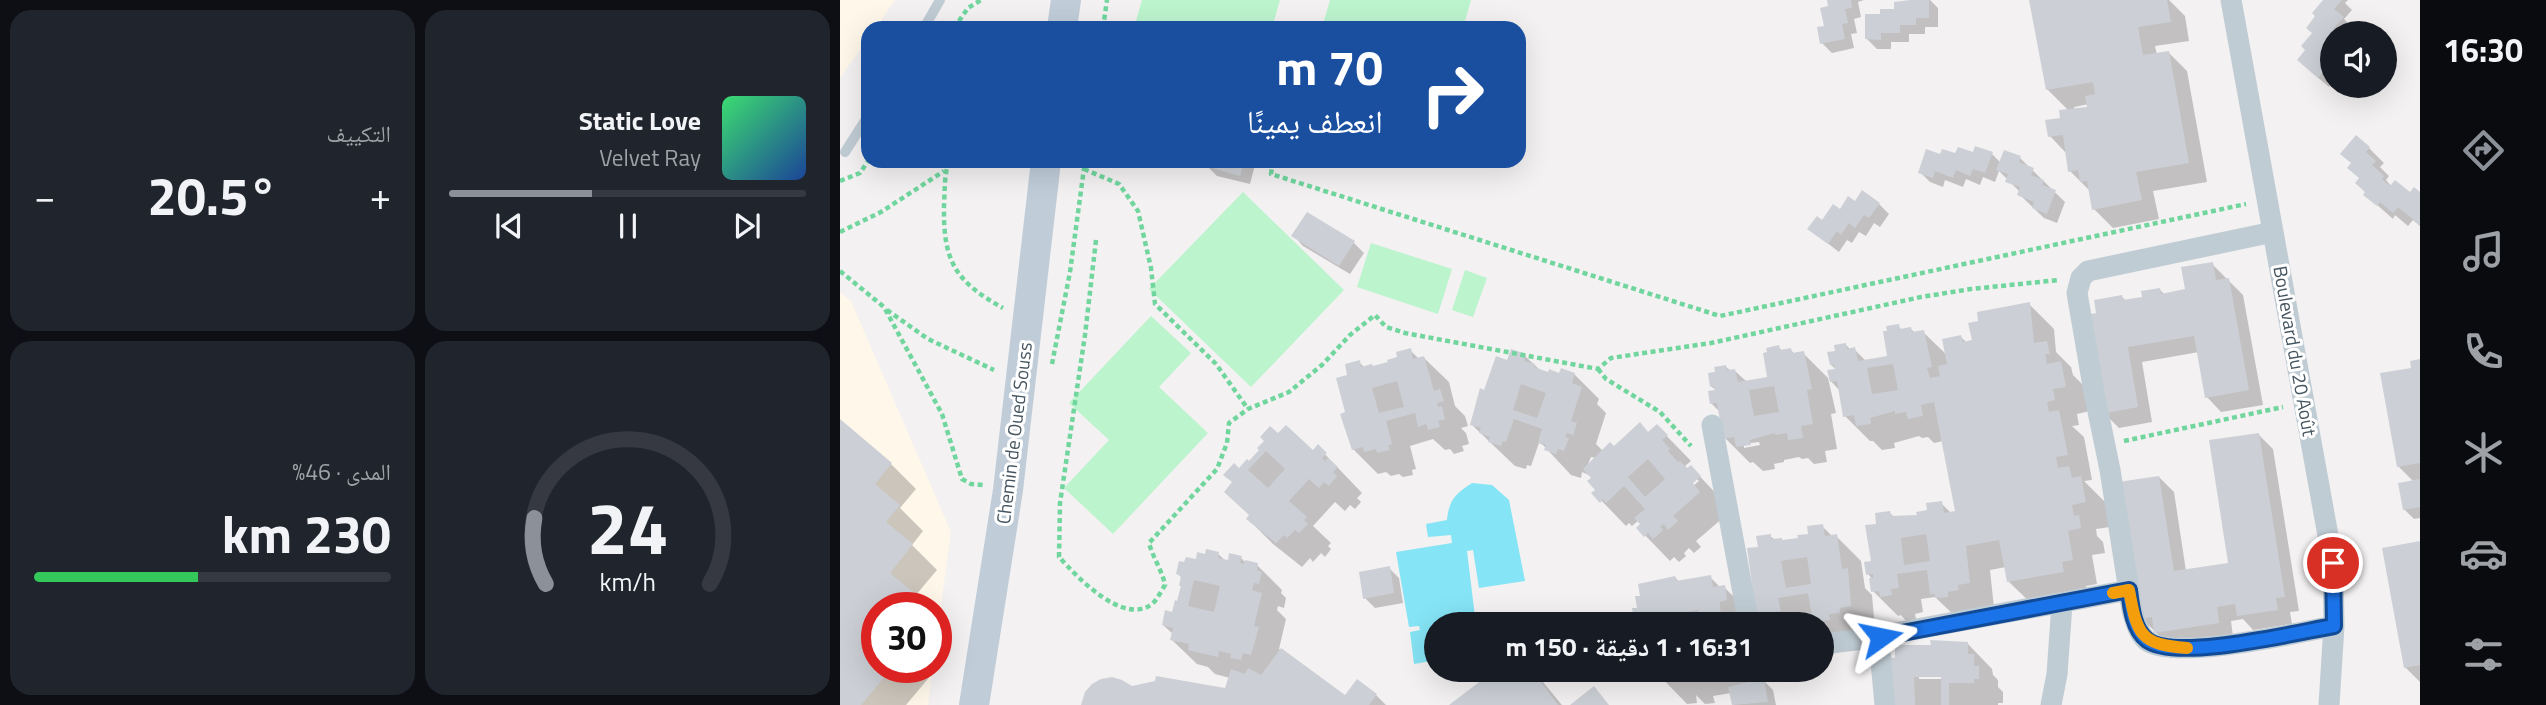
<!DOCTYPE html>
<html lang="ar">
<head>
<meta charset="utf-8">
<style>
	:root { --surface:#171b24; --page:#20242c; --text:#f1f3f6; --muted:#9ea1a6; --line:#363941; --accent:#8c9099 }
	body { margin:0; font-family:"Titillium Web","Noto Naskh Arabic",sans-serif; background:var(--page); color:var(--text); direction:rtl; height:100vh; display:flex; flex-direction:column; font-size:26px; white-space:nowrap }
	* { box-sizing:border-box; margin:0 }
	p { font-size:23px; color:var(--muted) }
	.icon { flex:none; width:38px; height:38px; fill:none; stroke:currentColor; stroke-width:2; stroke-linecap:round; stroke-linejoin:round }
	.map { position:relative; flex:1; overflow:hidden; direction:ltr }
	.sheet { display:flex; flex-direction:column; gap:10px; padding:10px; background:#0d0f14; width:840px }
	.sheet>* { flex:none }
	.guide { position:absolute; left:21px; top:21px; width:665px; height:147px; border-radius:21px; box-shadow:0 7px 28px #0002; direction:rtl; background:#1a4fa0; color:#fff; overflow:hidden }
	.controls { position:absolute; left:1480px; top:21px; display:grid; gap:14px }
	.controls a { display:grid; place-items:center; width:77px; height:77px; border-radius:50%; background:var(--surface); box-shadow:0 7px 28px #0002; font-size:35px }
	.speed { position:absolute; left:21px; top:592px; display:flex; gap:14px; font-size:35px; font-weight:700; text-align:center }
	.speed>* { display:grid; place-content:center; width:91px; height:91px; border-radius:50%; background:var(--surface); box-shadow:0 7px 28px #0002; line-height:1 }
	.speed .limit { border:10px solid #d22; background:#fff; color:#111 }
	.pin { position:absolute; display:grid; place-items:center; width:60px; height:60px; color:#fff; margin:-30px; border:4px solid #fff; border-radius:50%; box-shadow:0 2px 7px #0007 }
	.me { position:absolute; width:77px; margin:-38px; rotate:78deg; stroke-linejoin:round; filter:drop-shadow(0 0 5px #0008) }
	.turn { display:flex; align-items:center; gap:24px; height:147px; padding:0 28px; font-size:32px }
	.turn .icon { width:91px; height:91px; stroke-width:2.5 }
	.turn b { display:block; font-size:49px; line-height:60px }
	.big { font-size:52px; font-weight:700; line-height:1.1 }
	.sheet .widget { flex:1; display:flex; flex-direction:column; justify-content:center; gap:10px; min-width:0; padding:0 24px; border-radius:21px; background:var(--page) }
	.sheet .dial { align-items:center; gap:0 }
	.dial svg { height:182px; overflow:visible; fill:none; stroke:var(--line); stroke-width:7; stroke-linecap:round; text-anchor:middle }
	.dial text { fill:var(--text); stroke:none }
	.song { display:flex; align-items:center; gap:21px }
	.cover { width:84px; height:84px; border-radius:10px; background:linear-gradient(135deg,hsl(140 70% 55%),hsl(220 70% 35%)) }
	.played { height:7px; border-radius:4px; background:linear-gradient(90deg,var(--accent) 40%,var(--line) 40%) }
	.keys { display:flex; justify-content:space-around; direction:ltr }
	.heat { display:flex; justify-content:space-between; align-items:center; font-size:38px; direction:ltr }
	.charge { height:10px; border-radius:5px; background:linear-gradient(90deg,#34c759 46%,var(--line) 0) }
	.sheet .tiles { flex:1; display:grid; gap:10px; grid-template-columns:repeat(2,1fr) }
	.trip { position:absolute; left:584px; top:612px; width:410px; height:70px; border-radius:35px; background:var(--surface); box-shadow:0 7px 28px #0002; font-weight:700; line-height:70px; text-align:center; direction:rtl }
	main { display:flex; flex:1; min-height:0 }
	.tabs { display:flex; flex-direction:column; width:126px; justify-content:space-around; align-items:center; background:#090b0e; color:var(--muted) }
	.tabs .icon { width:49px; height:49px }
	.tabs .on { color:var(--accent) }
	.tabs b { font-size:32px; color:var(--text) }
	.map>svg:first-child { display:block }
	.commercial { fill:#fef7ea }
	.green { fill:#bcf4ce }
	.water { fill:#85e4f5 }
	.shadow { fill:#0003; fill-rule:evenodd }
	.building { fill:#ccd0d6; fill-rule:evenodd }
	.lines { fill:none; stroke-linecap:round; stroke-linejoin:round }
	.path { stroke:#70d69e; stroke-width:4.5; stroke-dasharray:5 3.5; stroke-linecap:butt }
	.lane { stroke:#c0ccd4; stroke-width:10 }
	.street { stroke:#c0ccd4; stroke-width:21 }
	.secondary { stroke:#c0cdd9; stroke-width:30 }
	.route-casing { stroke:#114b97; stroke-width:18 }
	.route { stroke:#1a73e8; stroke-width:12 }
	.slow { stroke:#f59e0b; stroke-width:12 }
	.labels { text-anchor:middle; stroke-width:6; stroke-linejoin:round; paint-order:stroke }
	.street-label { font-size:19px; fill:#465660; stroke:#fff }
</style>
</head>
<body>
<main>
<nav class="tabs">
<b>16:30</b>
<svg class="icon on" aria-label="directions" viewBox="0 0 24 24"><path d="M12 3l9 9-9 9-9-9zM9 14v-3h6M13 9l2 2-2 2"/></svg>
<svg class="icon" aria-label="music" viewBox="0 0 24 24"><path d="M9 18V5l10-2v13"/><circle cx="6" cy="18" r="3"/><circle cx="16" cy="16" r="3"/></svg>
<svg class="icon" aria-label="phone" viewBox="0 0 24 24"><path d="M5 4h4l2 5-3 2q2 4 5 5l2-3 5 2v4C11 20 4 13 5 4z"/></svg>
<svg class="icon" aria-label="climate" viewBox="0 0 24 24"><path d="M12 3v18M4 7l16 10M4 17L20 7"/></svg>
<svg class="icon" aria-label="car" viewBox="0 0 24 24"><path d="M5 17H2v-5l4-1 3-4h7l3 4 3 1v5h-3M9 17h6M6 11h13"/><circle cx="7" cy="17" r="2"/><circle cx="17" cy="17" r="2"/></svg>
<svg class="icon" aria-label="filters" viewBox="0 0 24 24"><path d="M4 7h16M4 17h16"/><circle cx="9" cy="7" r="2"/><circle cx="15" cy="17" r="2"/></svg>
</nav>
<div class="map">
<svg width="1580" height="705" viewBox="0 0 1580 705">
	<rect width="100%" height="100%" fill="#f3f1f1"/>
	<path class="commercial" d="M0,0H55L36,28H28V39L0,78Z
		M0,292L11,301L111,532L96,642V607H37V667H93L88,705H0Z"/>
	<path class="green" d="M302,0H440L432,28H294Z
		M490,0H631L623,28H482Z
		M403,192L504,290L411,387L309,289Z
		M531,243L612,269L598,314L517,287Z
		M625,270L647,278L633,317L612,310Z
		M311,316L351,353L319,387L368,433L273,534L224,488L269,440L229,403Z"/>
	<path class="water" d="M632,483L652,485L669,500L685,581L639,588L633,550L627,551L636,625H597V660L574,664L570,632L580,630L579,626L569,627L556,552L612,543L611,535L588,537L586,524L607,520C609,500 615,494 632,483Z"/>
	<path class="shadow" d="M989,0H1024L1018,2L1021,17L1014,19L1017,33L1011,34L1014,48L992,53L982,43L990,7Z
		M1072,0H1090L1098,8V27H1085V34H1069V42H1051V49H1037L1027,39L1042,16L1056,11Z
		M1190,0H1329L1345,16L1349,41L1315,46L1317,55L1329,53L1347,71L1367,182L1313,191L1319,219L1273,228L1254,209L1249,190L1230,171L1227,154L1210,136L1229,111L1208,90ZM1249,104V108L1235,110L1234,107Z
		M1484,0H1508L1505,3L1512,10L1504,19L1513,28L1508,33H1493V67L1489,71L1493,75V82L1489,87L1469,70L1468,51Z
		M1529,148L1544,163L1540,167L1549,176L1546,180L1552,187L1570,194H1580V226L1573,220L1568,226L1555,215L1553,219L1526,195L1521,179L1509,168Z
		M1152,154L1161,163L1180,158L1225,202L1217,223L1204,218L1179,194L1180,192L1159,171L1155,182L1143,177L1140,185L1126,179L1123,187L1105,180L1103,187L1090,182L1080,172L1102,156Z
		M368,161H416L410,184L377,176L367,166Z
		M1015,203L1039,204L1049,214L1040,227L1034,223L1026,236L1019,232L1012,243L1007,240L999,252L969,229Z
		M454,236L514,243L524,253L510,274L463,246Z
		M1372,264L1403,295L1423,405L1381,412L1367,397L1359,352L1302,362L1312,422L1279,428L1264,413L1258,314L1282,297L1286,301L1304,298L1320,290L1325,295L1347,291Z
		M1189,304L1214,329L1216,352L1231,367L1233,375L1246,388L1250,411L1237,414L1239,425L1232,426L1244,437L1252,480L1244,481L1266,503L1270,527L1256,529L1257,536L1263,542L1265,553L1252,555L1257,584L1246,586L1248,597L1194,606L1169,582L1166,567L1150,570L1154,608L1117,618L1095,597L1081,599L1083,612L1075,614L1076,619L1066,621L1061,615L1058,616L1033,591V580L1028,574L1033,563L1038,525L1049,512L1054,517H1079L1101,503L1112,514L1117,513L1103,441L1094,443L1088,437L1082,438L1079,436L1054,443L1055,448L1042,450L1033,441H1030L1005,416L1000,391L988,378L996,413L991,414L997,449L985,451L987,462L974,464L968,458L962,459L959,457L944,460V462L934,464L935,469L923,471L913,462L910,463L885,438L880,412L871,403L877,391L871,386L886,367L891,371H895L907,382L929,379L938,347L943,351L951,350L955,355L963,353L991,381L997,370L991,365L997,352L1006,345L1011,350L1014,349L1026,361L1049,357L1058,326L1062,330L1071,329L1075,333L1083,332L1108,356L1121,337L1127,343L1134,342ZM919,442L920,445L904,448V444Z
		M570,350L579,359L584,358L609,382L615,406L625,416L628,426L621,428L626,433L629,444L622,446L624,451L614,454L610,449L605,450L593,439L570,446L576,469L572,470L573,475L563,477L559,474L551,476L546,472L538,474L513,449L510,377L519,362L525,368H534L560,358Z
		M685,356L701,371L720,375L734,374L759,399L757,404L766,413L756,444L763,451L809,434L817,426L851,461L845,466L848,469L851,467L884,502L877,509L884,517L856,541L861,547L854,553L849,548L844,553L846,556L839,562L834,557L830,561L798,528L803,524L799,520L792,526L789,523L786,526L754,493L757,490L754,478L749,475L742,472L741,478L731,475L703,445L699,443L691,466L687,465L686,469L675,466L631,424L646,392L668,362ZM751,457L756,458L747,467ZM856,478L859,481L848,490Z
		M1580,361V518L1574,519L1564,509L1574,482L1558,466L1573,369Z
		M0,422L51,464L76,489L60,508L83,531L72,545L97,570L75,596L86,607H37V667L97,668L66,705H0Z
		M1418,434L1433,449L1459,611L1450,612L1452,624L1413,630L1403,619L1391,621L1393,637L1331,647L1301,618L1319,477L1334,492L1346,571L1390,564Z
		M439,435L473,452L478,447L522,493L517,498L521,502L515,509L510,505L505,511L495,502L473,526L491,543L488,546L491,549L485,557L481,553L473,562L470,558L462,567L433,544L408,519L411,516L394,483L399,470Z
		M982,526L992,536H996L1021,561L1025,588L1032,595L1035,630L998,641L977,620L962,622L963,625H925L914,614V586L920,548L930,536L935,540L944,542L970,535Z
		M1580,543V682L1565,667Z
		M378,554L386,561L401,558L405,562L417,565L442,590L441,593L446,598L444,608L438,606L437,610L446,619L439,649L505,698L536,695L546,705H243L292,688L386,690L390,678L375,674L368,667L357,664L332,640L333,634L323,625L339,603L342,578L338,574L357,561Z
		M549,568L559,578L563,603L535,608L525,598Z
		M835,577L839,582L870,577L881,588L884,587L909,612L911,625H800L796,621L799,609Z
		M96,617L103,624L96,632Z
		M1128,644L1152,669L1153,675L1158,680V687L1163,692V703H1158V705H1053L1057,659ZM1079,675H1110V679H1079Z
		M658,670H693L722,705H612Z
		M814,670H917L918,677L907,679L908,684L923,680L933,690L936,705H894L891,693L873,696L875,703L865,704L856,695L857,703L847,704Z"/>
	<path class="building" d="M987,0H1011L1012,8L1005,9L1008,23L1002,24L1005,39L980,44L977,27L984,26L980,8L988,6Z
		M1070,0H1089V18H1076V25H1060V33H1041V40L1025,39V14H1040V9H1054V2Z
		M1189,0H1327L1331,22L1298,27L1303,55L1329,51L1349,163L1296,172L1302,200L1252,210L1247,181L1240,182L1238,170L1228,172L1223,135L1208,137L1205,120L1220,118L1219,110L1247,107L1245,96L1255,94L1253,82L1206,90Z
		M1483,0H1502L1494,9L1504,17L1493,29L1496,32L1488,42L1493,46L1480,61L1488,67L1478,78L1457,60L1465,50L1461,46L1472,33L1466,28L1475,16L1472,13Z
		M1516,135L1530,147L1526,152L1536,161L1532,165L1544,176L1542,179L1550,186L1555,180L1570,192L1574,187L1580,192V225L1558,207L1553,213L1540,202L1537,206L1523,195L1525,192L1515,183L1519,178L1507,168L1511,163L1500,154Z
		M1135,146L1153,152L1145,173L1133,169L1130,176L1116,170L1113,178L1095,171L1093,178L1078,173L1086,149L1100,154L1102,149L1115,153L1118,147L1133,152Z
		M1164,150L1181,156L1179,162L1194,168L1191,175L1204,180L1202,185L1216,190L1207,214L1192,208L1194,202L1177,195L1180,187L1165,182L1168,174L1156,170Z
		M366,161H404L400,176L365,166Z
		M1022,190L1040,203L1029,218L1024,215L1015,228L1009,223L1001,235L997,231L988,244L967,229L977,216L982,220L993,204L1000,209L1008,196L1015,201Z
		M467,212L515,241L499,266L451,236Z
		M1373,262L1376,280L1389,278L1409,390L1365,398L1354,336L1288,347L1298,407L1262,414L1245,315L1256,313L1254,300L1282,295L1283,300L1302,297L1301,291L1320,288L1321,294L1345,289L1341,267Z
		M1190,302L1194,343L1207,341L1210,354H1205L1207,364L1221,361L1226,387L1213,389L1215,400L1207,402L1209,412L1219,410L1228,455L1216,457L1218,468L1229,466L1232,478L1241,476L1246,502L1232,505L1234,516L1239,515L1241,528L1228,531L1233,560L1222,562L1224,572L1167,582L1159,540L1126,546L1130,583L1118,585L1119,590L1108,592V597L1095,598V594H1090L1087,570L1057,574L1059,588L1051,589L1052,595L1040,597L1039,591L1031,592L1029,578H1033V574L1026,575L1024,562L1031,561L1025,525L1036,524L1035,513L1050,511L1051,516L1077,515L1076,512L1087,510L1086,503L1102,501L1104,513L1115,511L1094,402L1081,405L1083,416L1068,419L1066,412L1055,414V411L1030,418L1031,424L1016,426L1014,415L1003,417L997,381L990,382L987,370L995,369L994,365H990L987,352L995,351L994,345L1006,343L1007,349L1015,347L1018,361L1047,356L1043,331H1047L1046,326L1059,324L1060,329L1071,327L1072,332L1084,330L1092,367L1087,368L1090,378L1100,376L1098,366L1107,364L1102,339L1121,335L1123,342L1132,340L1128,323L1138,321L1137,312ZM1053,364L1058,390L1032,394L1027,368ZM1086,534L1090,561L1064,565L1061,538Z
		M939,345L940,350L951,348L952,353L964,351L972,389L967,390L973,424L961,426L963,438L948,440L947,433L935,435V433L910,440L911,445L896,447L894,437L883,439L877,403L870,404L868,391L875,390L874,386L870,387L868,373L875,372L874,367L886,365L887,370L895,369L898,382L927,377L923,353L927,352L926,348ZM934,386L939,412L914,416L909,390Z
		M571,348L573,359L584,356L594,391L600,389L604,401L597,403L598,407L602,406L605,419L598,421L600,427L588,430L586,424L578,427L575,413L546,421L552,444L548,446L550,450L537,453L536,449L524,452L523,447L512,450L500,414L505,412L496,378L507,375L505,364L520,360L521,367L532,364L533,366L548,362L547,360L557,357L556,352ZM557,381L564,407L539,413L532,388Z
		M671,349L686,354L684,361L695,364L694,367L708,372L709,369L719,373L721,368L735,373L732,383L742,387L731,421L737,423L733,435L727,433L725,437L729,438L724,451L718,449L716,454L704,450L706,445L698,442L702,429L674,419L666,442L663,441L661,446L648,442L650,437L639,433L641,428L630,425L640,388L644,390L656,356L667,360ZM681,384L706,393L697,418L673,410Z
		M1580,359V463L1557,467L1540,373L1571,368L1570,361Z
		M0,419L52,463L35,484L60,505L46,522L73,544L50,573L80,598L72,607H37V667H53L21,705H0Z
		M800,422L808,432L817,424L828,435L822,440L830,449L828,451L838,462L840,461L847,468L851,465L861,476L853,483L860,492L833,516L838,521L828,530L824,524L820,527L823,530L813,539L808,533L804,537L796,528L800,524L794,518L805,509L784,486L766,503L763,499L760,503L751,493L755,490L747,481L751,478L743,469L770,442L774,446ZM808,459L825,479L805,497L788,477Z
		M446,425L473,450L478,444L487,453L482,458L485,461L488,458L498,467L493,472L497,476L489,486L484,482L479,488L469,479L449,501L467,517L464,520L468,524L459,533L455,530L447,538L444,535L436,543L406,519L409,515L384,492L392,482L383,475L394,463L399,468L407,459L409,461L419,450L417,448L424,441L420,437L430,426L438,433ZM426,451L445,469L428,488L408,470Z
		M1419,433L1445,597L1436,598L1438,610L1397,616L1395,604L1377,607L1379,623L1314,633L1312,617L1299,619L1278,482L1319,476L1334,571L1388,563L1369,440Z
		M1580,479V507L1563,510L1558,483Z
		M983,524L985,536L997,534L1002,569L1008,568L1011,606L1000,608V613L989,614L990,620L977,621L976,617H972L968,593L938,598L941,611L933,612V618L921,620L920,614L913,615L912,584L907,548L918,547L916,536L931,534V539L942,538V540L958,538L957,535L968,534L967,526ZM967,557L971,584L946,588L941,561Z
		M1580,541V665L1564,668L1542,548Z
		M366,549L379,552L378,558L388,560L389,553L402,556L400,563L404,564L405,560L418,563L417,570L422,572L419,584L414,583L412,590L422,593L414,626L419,627L411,655L403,653L401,660L390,658L391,654L379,651L378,657L348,650L349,644L330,640L333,628L322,625L325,610L332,612L335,600L337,601L341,586H339L341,576L336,574L339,561L344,562L346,557L356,559L357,552L365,554ZM354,580L380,586L374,612L348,606Z
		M550,566L554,593L523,599L519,572Z
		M871,575L873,587L885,585L887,600L880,602L881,625H860L858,610L832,615L833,625H825L824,621L799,625V621H794L792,608H797L795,596H800L798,584L835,576L836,581Z
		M1090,640L1128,642V654H1134V666H1139V679H1134V683H1109V705H1101V677H1074L1075,705H1051L1044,657L1055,658V645H1091Z
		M441,648L505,695L517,679L537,694L529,705H241L245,692L252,684L261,679L272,677L282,680L292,686L315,681L316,676L385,688L391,669L405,674L408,668L421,675Z
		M655,670H692L718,705H609Z
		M813,670H849L851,678L838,680L837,673L833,674V678L820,680L819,673L813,674Z
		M924,678L928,702L892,705L888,687Z
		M754,686L769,705H730Z"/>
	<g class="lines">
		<path class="path" d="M114,28L128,8L141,0
			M263,28L267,0
			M109,161C104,175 105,190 104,205C103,260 114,281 163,308
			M433,161L431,174L880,316L1406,204
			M244,169L279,184L298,211L311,268L315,304L376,364L408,409
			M0,181L20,173L28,161
			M0,232L41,212L104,171
			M256,240L245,335L220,503L219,557C237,577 283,626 312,604C317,600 321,591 325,585C322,570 313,558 309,543L377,469L387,443L389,423L408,409L449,392L482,365L510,335L535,315L546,327L565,333L758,369L771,358L871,343L1081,297L1131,289L1219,280
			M0,271L44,307L102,414L122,479L131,484L143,485
			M47,310L88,339L154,370
			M212,364L230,272L245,161
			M758,369L766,379L820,412L851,446
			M1284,441L1443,407"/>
		<path class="lane" d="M84,28L100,0
			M5,152L28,116"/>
		<path class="street" d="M1391,0L1493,563L1494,626L1489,705
			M1433,232L1248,271L1241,278L1237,293L1254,392L1270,470L1292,610C1295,620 1298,633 1306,640C1333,662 1459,632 1494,626
			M872,425L909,625
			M982,644L1041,637
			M1045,705L1039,640L1044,635L1289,590
			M1211,705L1217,674L1222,604"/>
		<path class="secondary" d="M222,28L226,0
			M134,705L168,490L206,161"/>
	</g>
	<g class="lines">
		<g class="route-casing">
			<path id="route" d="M1041,637L1289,590C1291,606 1293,629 1307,640C1335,662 1458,632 1494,626L1493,563"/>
		</g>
		<use href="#route" class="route"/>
		<path class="slow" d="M1273,593L1289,590C1297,634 1300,645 1347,648"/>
	</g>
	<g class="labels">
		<g class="street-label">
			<text transform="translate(1455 351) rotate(80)" y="7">Boulevard du 20 Août</text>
			<text transform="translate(174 433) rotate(-83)" y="7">Chemin de Oued Souss</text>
		</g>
	</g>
</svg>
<div class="controls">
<a><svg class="icon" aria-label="sound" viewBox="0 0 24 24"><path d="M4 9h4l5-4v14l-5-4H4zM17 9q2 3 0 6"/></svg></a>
</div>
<div class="speed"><div class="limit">30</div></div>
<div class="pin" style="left:1493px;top:563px;background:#d93025"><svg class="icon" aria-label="arrive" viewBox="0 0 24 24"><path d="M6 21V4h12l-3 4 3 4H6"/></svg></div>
<svg class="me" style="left:1041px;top:637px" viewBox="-20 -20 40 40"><path d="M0-17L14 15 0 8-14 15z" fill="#1a73e8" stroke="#fff" stroke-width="4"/></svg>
<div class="trip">16:31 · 1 دقيقة · 150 m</div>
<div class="guide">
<div class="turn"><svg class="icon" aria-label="right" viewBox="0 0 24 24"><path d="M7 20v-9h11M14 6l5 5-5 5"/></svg><div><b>70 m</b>انعطف يمينًا</div></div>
</div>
</div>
<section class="sheet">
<div class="tiles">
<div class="widget">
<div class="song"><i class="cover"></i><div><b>Static Love</b><p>Velvet Ray</p></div></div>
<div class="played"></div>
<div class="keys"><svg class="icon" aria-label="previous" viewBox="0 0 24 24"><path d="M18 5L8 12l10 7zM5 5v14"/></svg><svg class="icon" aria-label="pause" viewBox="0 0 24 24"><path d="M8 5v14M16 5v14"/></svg><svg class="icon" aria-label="next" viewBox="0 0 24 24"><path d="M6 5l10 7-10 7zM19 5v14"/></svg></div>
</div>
<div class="widget"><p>التكييف</p>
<div class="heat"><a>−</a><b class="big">20.5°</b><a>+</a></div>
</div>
<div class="widget dial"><svg viewBox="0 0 100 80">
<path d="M14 69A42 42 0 1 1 86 69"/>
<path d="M14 69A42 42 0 0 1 9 40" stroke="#8c9099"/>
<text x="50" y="56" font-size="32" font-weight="700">24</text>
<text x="50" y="72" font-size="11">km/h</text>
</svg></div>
<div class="widget"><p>المدى · 46%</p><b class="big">230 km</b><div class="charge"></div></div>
</div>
</section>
</main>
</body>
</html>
